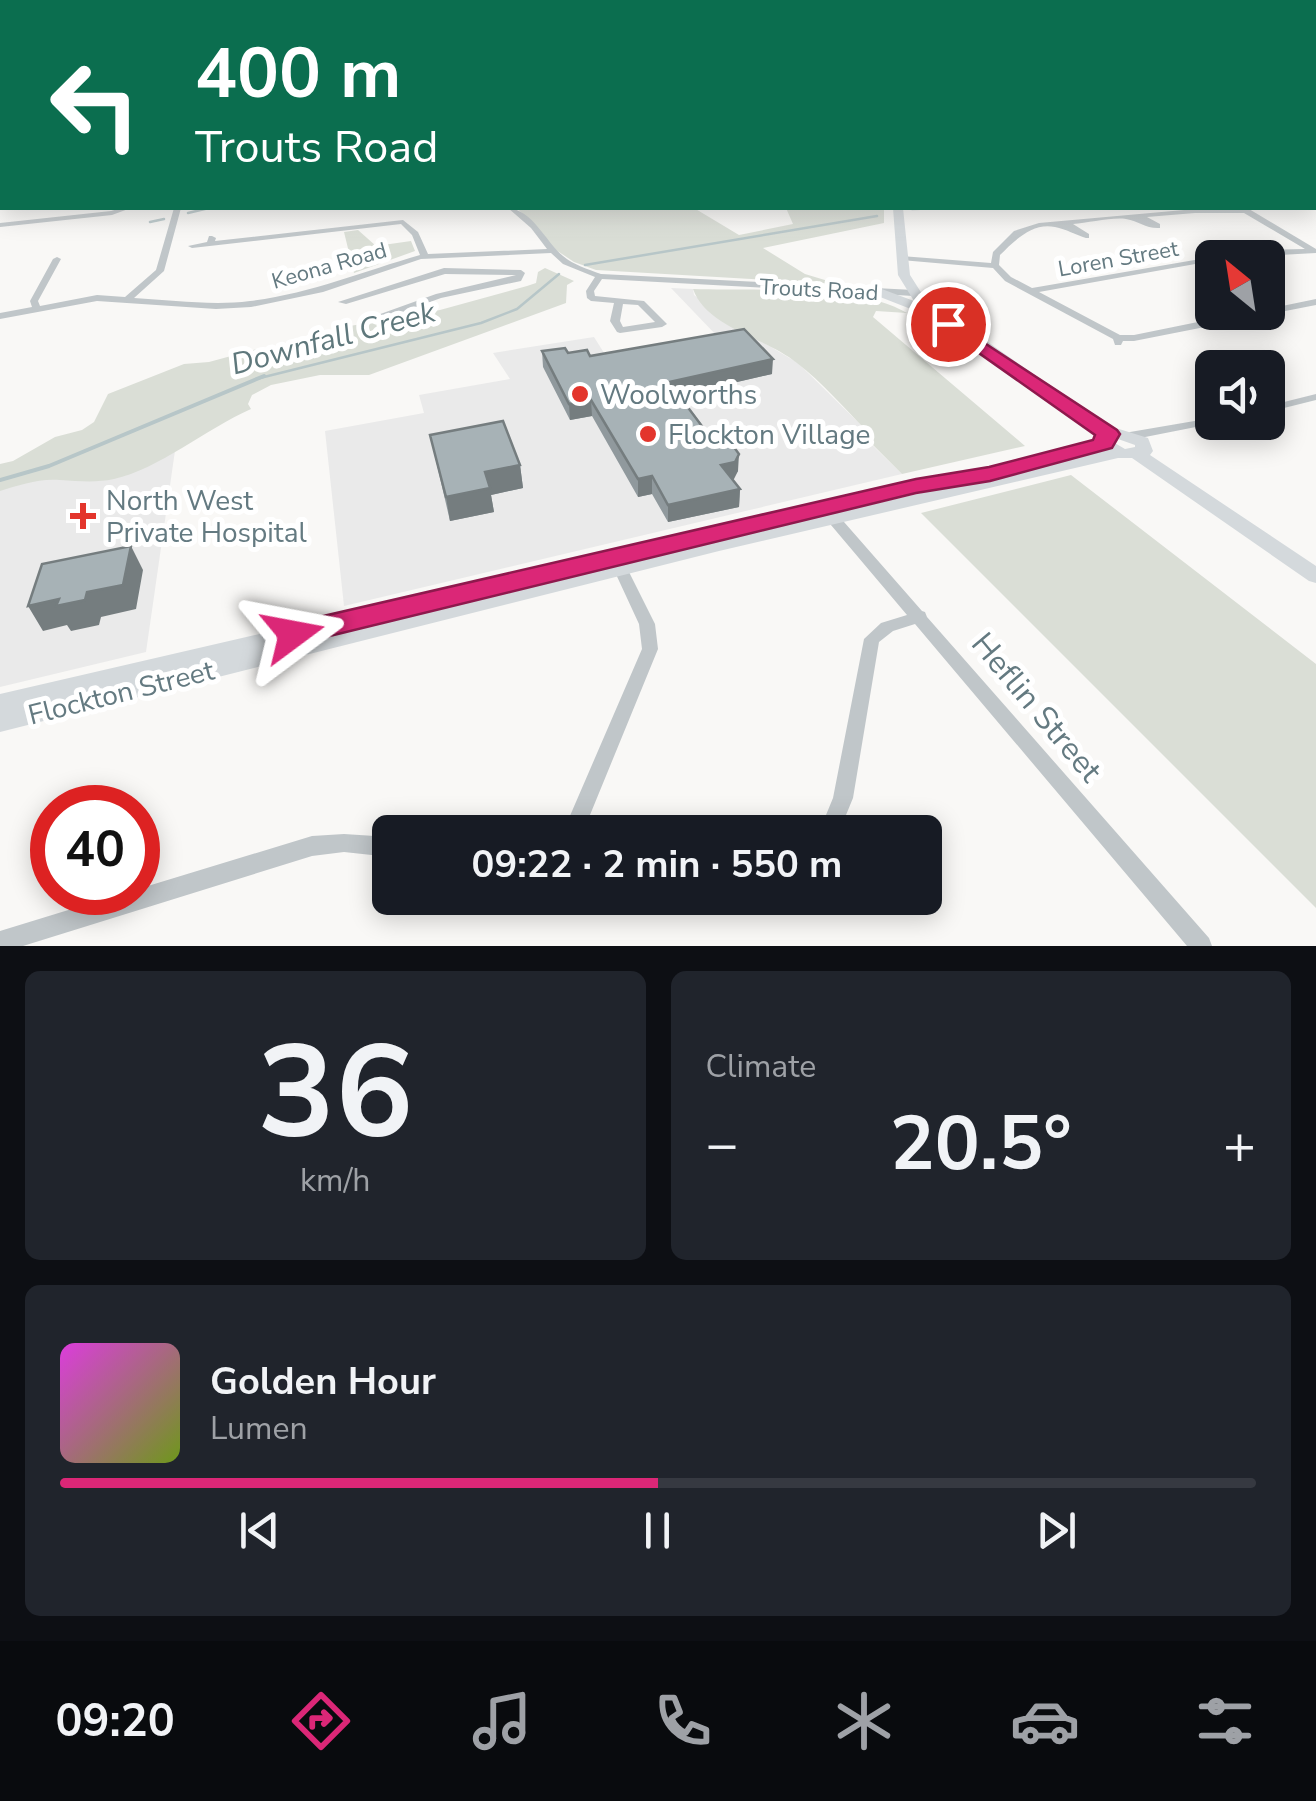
<!DOCTYPE html>
<html lang="en">
<head>
<meta charset="utf-8">
<style>
	:root { --surface:#171b24; --page:#20242c; --text:#f1f3f6; --muted:#9ea1a6; --line:#363941; --accent:#db2777 }
	body { margin:0; font-family:"Nunito Sans",sans-serif; background:var(--page); color:var(--text); height:100vh; display:flex; flex-direction:column; font-size:38px; white-space:nowrap }
	* { box-sizing:border-box; margin:0 }
	p { font-size:32px; color:var(--muted) }
	.icon { flex:none; width:55px; height:55px; fill:none; stroke:currentColor; stroke-width:2; stroke-linecap:round; stroke-linejoin:round }
	.map { position:relative; height:946px; overflow:hidden }
	.drawer { display:flex; flex-direction:column; gap:25px; padding:25px; background:#0d0f14; flex:1 }
	.drawer>* { flex:none }
	.guide { position:absolute; left:0px; top:0px; width:1318px; height:210px; box-shadow:0 5px 25px #0003; background:#0b6e4f; color:#fff; overflow:hidden }
	.needle { width:65px; rotate:330deg }
	.controls { position:absolute; left:1195px; top:240px; display:grid; gap:20px }
	.controls a { display:grid; place-items:center; width:90px; height:90px; border-radius:15px; background:var(--surface); box-shadow:0 5px 25px #0003; font-size:50px }
	.speed { position:absolute; left:30px; top:785px; display:flex; gap:20px; font-size:50px; font-weight:700; text-align:center }
	.speed>* { display:grid; place-content:center; width:130px; height:130px; border-radius:50%; background:var(--surface); box-shadow:0 5px 25px #0003; line-height:1 }
	.speed .limit { border:15px solid #d22; background:#fff; color:#111 }
	.pin { position:absolute; display:grid; place-items:center; width:85px; height:85px; color:#fff; margin:-42px; border:5px solid #fff; border-radius:50%; box-shadow:0 2px 10px #0007 }
	.me { position:absolute; width:110px; margin:-55px; rotate:77deg; stroke-linejoin:round; filter:drop-shadow(0 0 8px #0008) }
	.turn { display:flex; align-items:center; gap:35px; height:210px; padding:0 30px; font-size:45px }
	.turn .icon { width:130px; height:130px; stroke-width:2.5 }
	.turn b { display:block; font-size:70px; line-height:85px }
	.big { font-size:75px; font-weight:700; line-height:1.1 }
	.drawer .widget { flex:1; display:flex; flex-direction:column; justify-content:center; gap:15px; min-width:0; padding:0 35px; border-radius:15px; background:var(--page) }
	.drawer .dial { align-items:center; gap:0 }
	.dial b { font-size:130px; line-height:1 }
	.song { display:flex; align-items:center; gap:30px }
	.cover { width:120px; height:120px; border-radius:15px; background:linear-gradient(135deg,hsl(300 70% 55%),hsl(80 70% 35%)) }
	.played { height:10px; border-radius:5px; background:linear-gradient(90deg,var(--accent) 50%,var(--line) 50%) }
	.keys { display:flex; justify-content:space-around; direction:ltr }
	.heat { display:flex; justify-content:space-between; align-items:center; font-size:55px; direction:ltr }
	.drawer .tiles { flex:1; display:grid; gap:25px; grid-template-columns:1fr 1fr }
	.widget:last-child { grid-column:span 2 }
	.trip { position:absolute; left:372px; top:815px; width:570px; height:100px; border-radius:15px; background:var(--surface); box-shadow:0 5px 25px #0003; font-weight:700; line-height:100px; text-align:center }
	.tab-bar { display:flex; height:160px; justify-content:space-around; align-items:center; background:#090b0e; color:var(--muted) }
	.tab-bar .icon { width:70px; height:70px }
	.tab-bar .active { color:var(--accent) }
	.tab-bar b { font-size:45px; color:var(--text) }
	.map>svg:first-child { display:block }
	.built { fill:#eaeaea }
	.green { fill:#daded6 }
	.lines { fill:none; stroke-linecap:round; stroke-linejoin:round }
	.stream-far1 { stroke:#b7c6c8; stroke-width:2.5 }
	.stream { stroke:#b7c6c8; stroke-width:4 }
	.street { fill:#c0c6c9; fill-rule:evenodd }
	.secondary { fill:#d4d9dc; fill-rule:evenodd }
	.wall { fill:#90999d }
	.shaded-wall { fill:#757d7f }
	.building { fill:#a7b2b6; stroke:#757d7f; stroke-width:2.5 }
	.route { fill:#db2777; stroke:#8e194d; stroke-width:2.5 }
	.poi-dot { fill:#e3352c; stroke:#fff; stroke-width:4 }
	.labels { text-anchor:middle; stroke-width:10; stroke-linejoin:round; paint-order:stroke }
	.far-street-label { font-size:22px; fill:#647a81; stroke:#fff }
	.poi-label { font-size:28px; fill:#647a81; stroke:#fff; text-anchor:start }
	.street-label { font-size:28px; fill:#647a81; stroke:#fff }
	.water-label { font-size:30px; font-style:italic; fill:#5f787c; stroke:#fff }
	.near-street-label { font-size:32px; fill:#647a81; stroke:#fff }
</style>
</head>
<body>
<div class="map">
<svg width="1316" height="946" viewBox="0 0 1316 946">
	<rect width="100%" height="100%" fill="#f9f8f6"/>
	<path class="built" d="M671,288L693,289L694,295L737,327L798,363L865,429L863,436L902,474L344,606L325,431L424,413L419,395L510,379L493,353L594,337L606,356L717,336Z
		M178,430L146,652L0,687V482Z"/>
	<path class="green" d="M517,208H694L739,235L793,224L786,208H884V223L763,248L805,274L838,284L596,270L574,262L556,250Z
		M358,230L376,246L411,241L415,251L354,273L344,232Z
		M545,268L574,281L567,285L566,303L369,375H320L271,385L252,395L248,404L251,409C206,429 159,469 114,479C95,483 79,481 60,480C40,478 19,485 0,491V464L13,461L55,437L82,430L94,422L108,394L184,364L209,362L257,349L279,353L306,348L331,342L350,326L440,310L527,286L536,283L538,272Z
		M693,289C749,291 861,284 907,313L876,311L873,317L1025,446L902,474L863,435L865,429C843,407 822,382 797,363C765,337 707,328 693,289Z
		M1071,475L1316,664V908L921,513Z"/>
	<g class="lines">
		<path class="stream-far1" d="M912,209L949,208
			M188,213L209,208
			M150,222L164,219
			M585,265L877,216
			M256,379L481,323L517,309L559,274"/>
		<path class="stream" d="M0,480L49,466L264,376"/>
		<path class="street" d="M1315,119H1316V123H1315Z
			M0,135L2,137V142L0,141Z
			M1315,153H1316V157H1315Z
			M1315,192H1316V196H1315Z
			M0,200H2V204H0Z
			M121,208H131L112,215L0,227V223L111,211Z
			M174,208H181L164,271L134,298C173,300 212,306 250,301C309,294 364,271 420,255L412,235L401,224L192,248L188,246L207,242L209,236H212L216,238L215,241L403,220L418,232L428,254L547,249L531,228L508,208C533,210 545,241 563,256C574,265 587,269 601,274L914,290L918,293L914,296L602,279L594,291L595,296L644,301L667,324L662,327L620,333L617,332L610,321L614,303L591,301L587,298L586,291L595,277L563,264L551,253L421,259L323,292L251,307L216,309L97,301L0,319V313L32,307L30,301L53,259L57,257L61,259L38,301L40,306L97,295L125,297L156,270ZM623,304L638,305L655,322L623,327L620,321Z
			M1237,208L1249,209L1316,249V253L1220,258L1262,250L1305,249L1244,213H1195L1147,217L1160,224V228C1146,229 1139,221 1126,219C1112,217 1088,223 1073,224L1089,234V238H1086C1076,235 1066,229 1055,227C1033,222 1015,240 1000,255L999,265L1011,277L1032,288L1212,257H1215L1212,258V261L1039,292L1120,335H1134L1247,312H1268V309L1316,299V305L1134,341H1123L1121,345H1115L1113,339L1005,281L993,268L901,260L897,258L901,256L991,263L993,252L1014,231L1039,223L1195,209Z
			M444,268L521,270L525,273L521,281L441,298L375,322L370,319L372,317L436,294L516,275L445,274L346,304L338,302Z
			M1316,394V400L1268,412V406Z
			M1212,418V422L1216,423L1130,440L1124,436L1130,432Z
			M825,505L830,506L922,611L925,612L927,617L1209,938L1212,946H1187L915,624L893,631L879,642L853,798L839,832H819L833,798L864,639L881,623L907,615L820,512L818,509L820,506Z
			M621,565L626,567L628,570L655,624L658,649L583,832H563L642,649L639,624L614,570L616,567Z
			M344,834L390,837V857L344,852L312,856L23,946H0V931L127,892H138V889L312,836Z"/>
		<path class="secondary" d="M0,183H2V189H0Z
			M893,208H903L910,275L924,297L1113,430L1119,429L1148,438L1153,451L1150,455L1316,566V583L1309,581L1132,458H1118L719,551L0,732V694L627,549L634,551L635,559L1104,451L1096,444L1098,435L930,313H921L875,295V289L879,288L914,301L898,275ZM1118,439L1135,445V447L1125,449L1113,442Z"/>
	</g>
	<path class="wall" d="M542,351L772,374L679,395L738,471L732,479L740,489L739,507L668,522L652,494L638,497L592,416L570,420L543,367Z
		M430,435L520,465L523,488L491,495L494,512L450,521Z"/>
	<path class="shaded-wall" d="M773,359L772,374L669,398V382Z
		M591,400L592,416L570,420L569,404Z
		M739,454L738,471L734,479L720,482L721,465Z
		M520,465L523,488L491,495L494,512L450,521L446,497L485,472Z
		M652,476V494L638,497V479Z
		M740,489L739,507L668,522V505Z
		M131,546L143,570L136,609L101,617L99,625L71,631L67,625L43,631L28,606L87,592Z"/>
	<path class="building" d="M744,329L773,359L669,382L710,437L731,443L739,454L735,462L721,465L740,489L668,505L652,476L638,479L591,400L569,404L542,351L565,348L568,353L587,350L590,356Z
		M503,421L520,465L485,472L490,488L446,497L430,435Z
		M131,546L123,585L87,592L85,600L56,606L59,599L28,606L42,564Z"/>
	<linearGradient id="sky" x2="0" y2="1"><stop stop-color="#94bbdb"/><stop offset="0.45" stop-color="#fcfcfb"/><stop offset="1" stop-color="#fcfcfb" stop-opacity="0"/></linearGradient>
	<rect width="1316" height="239" fill="url(#sky)"/>
	<path class="route" d="M948,319L1117,430L1120,434L1112,448L990,481L916,493L293,645L283,642L278,634L283,626L293,623L916,479L989,467L1093,440L1095,435L942,327L940,324Z"/>
	<g class="poi-dot">
		<circle cx="580" cy="394" r="10"/>
		<circle cx="648" cy="434" r="10"/>
		<path d="M78 501h10v10h10v10h-10v10h-10v-10h-10v-10h10z"/>
	</g>
	<g class="labels">
		<g class="far-street-label">
			<text transform="translate(1118 258) rotate(-10)" y="8">Loren Street</text>
			<text transform="translate(329 265) rotate(-16)" y="8">Keona Road</text>
			<text transform="translate(819 289) rotate(3)" y="8">Trouts Road</text>
		</g>
		<g class="poi-label">
			<text x="600" y="404">Woolworths</text>
			<text x="668" y="444">Flockton Village</text>
			<text x="106" y="510">North West<tspan x="106" dy="32">Private Hospital</tspan></text>
		</g>
		<g class="street-label">
			<text transform="translate(121 692) rotate(-14)" y="10">Flockton Street</text>
		</g>
		<g class="water-label">
			<text transform="translate(333 338) rotate(-15)" y="10">Downfall Creek</text>
		</g>
		<g class="near-street-label">
			<text transform="translate(1037 707) rotate(50)" y="11">Heflin Street</text>
		</g>
	</g>
</svg>
<div class="controls">
<a><svg class="needle" viewBox="-14 -14 28 28"><path d="M0-13l5 13h-10z" fill="#e53935"/><path d="M0 13l5-13h-10z" fill="#9ea1a6"/></svg></a>
<a><svg class="icon" aria-label="sound" viewBox="0 0 24 24"><path d="M4 9h4l5-4v14l-5-4H4zM17 9q2 3 0 6"/></svg></a>
</div>
<div class="speed"><div class="limit">40</div></div>
<div class="pin" style="left:948px;top:324px;background:#d93025"><svg class="icon" aria-label="arrive" viewBox="0 0 24 24"><path d="M6 21V4h12l-3 4 3 4H6"/></svg></div>
<svg class="me" style="left:293px;top:634px" viewBox="-20 -20 40 40"><path d="M0-17L14 15 0 8-14 15z" fill="#db2777" stroke="#fff" stroke-width="4"/></svg>
<div class="trip">09:22 · 2 min · 550 m</div>
<div class="guide">
<div class="turn"><svg class="icon" aria-label="left" viewBox="0 0 24 24"><path d="M17 20v-9H6M10 6l-5 5 5 5"/></svg><div><b>400 m</b>Trouts Road</div></div>
</div>
</div>
<section class="drawer">
<div class="tiles">
<div class="widget dial"><b>36</b><p>km/h</p></div>
<div class="widget"><p>Climate</p>
<div class="heat"><a>−</a><b class="big">20.5°</b><a>+</a></div>
</div>
<div class="widget">
<div class="song"><i class="cover"></i><div><b>Golden Hour</b><p>Lumen</p></div></div>
<div class="played"></div>
<div class="keys"><svg class="icon" aria-label="previous" viewBox="0 0 24 24"><path d="M18 5L8 12l10 7zM5 5v14"/></svg><svg class="icon" aria-label="pause" viewBox="0 0 24 24"><path d="M8 5v14M16 5v14"/></svg><svg class="icon" aria-label="next" viewBox="0 0 24 24"><path d="M6 5l10 7-10 7zM19 5v14"/></svg></div>
</div>
</div>
</section>
<nav class="tab-bar">
<b>09:20</b>
<svg class="icon active" aria-label="directions" viewBox="0 0 24 24"><path d="M12 3l9 9-9 9-9-9zM9 14v-3h6M13 9l2 2-2 2"/></svg>
<svg class="icon" aria-label="music" viewBox="0 0 24 24"><path d="M9 18V5l10-2v13"/><circle cx="6" cy="18" r="3"/><circle cx="16" cy="16" r="3"/></svg>
<svg class="icon" aria-label="phone" viewBox="0 0 24 24"><path d="M5 4h4l2 5-3 2q2 4 5 5l2-3 5 2v4C11 20 4 13 5 4z"/></svg>
<svg class="icon" aria-label="climate" viewBox="0 0 24 24"><path d="M12 3v18M4 7l16 10M4 17L20 7"/></svg>
<svg class="icon" aria-label="car" viewBox="0 0 24 24"><path d="M5 17H2v-5l4-1 3-4h7l3 4 3 1v5h-3M9 17h6M6 11h13"/><circle cx="7" cy="17" r="2"/><circle cx="17" cy="17" r="2"/></svg>
<svg class="icon" aria-label="filters" viewBox="0 0 24 24"><path d="M4 7h16M4 17h16"/><circle cx="9" cy="7" r="2"/><circle cx="15" cy="17" r="2"/></svg>
</nav>
</body>
</html>
